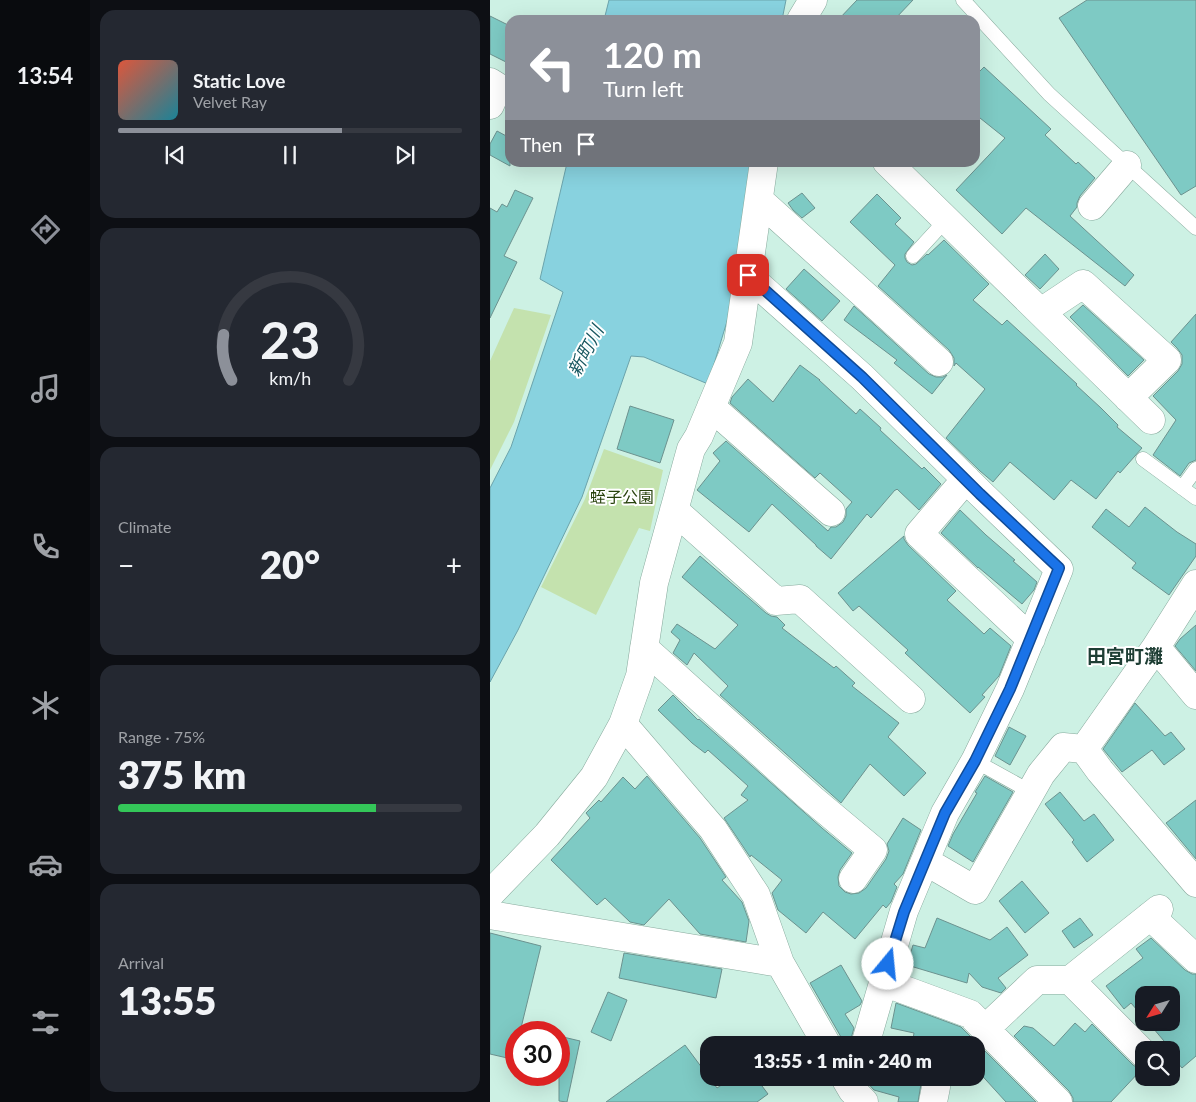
<!DOCTYPE html>
<html lang="en">
<head>
<meta charset="utf-8">
<style>
	:root { --surface:#171b24; --page:#242831; --text:#f1f3f6; --muted:#9ea1a6; --line:#363941; --accent:#8c9099 }
	body { margin:0; font-family:Lato,"Noto Sans JP",sans-serif; background:var(--page); color:var(--text); height:100vh; display:flex; flex-direction:column; font-size:19px; white-space:nowrap }
	* { box-sizing:border-box; margin:0 }
	p { font-size:16px; color:var(--muted) }
	.icon { flex:none; width:28px; height:28px; fill:none; stroke:currentColor; stroke-width:2; stroke-linecap:round; stroke-linejoin:round }
	.map { position:relative; flex:1; overflow:hidden }
	.panel { display:flex; flex-direction:column; gap:10px; padding:10px; background:#0d0f14; width:400px }
	.panel>* { flex:none }
	.guide { position:absolute; left:15px; top:15px; width:475px; height:152px; border-radius:15px; box-shadow:0 5px 20px #0002; background:#8c9099; color:#fff; overflow:hidden }
	.needle { width:32px; rotate:233deg }
	.controls { position:absolute; left:645px; top:986px; display:grid; gap:10px }
	.controls a { display:grid; place-items:center; width:45px; height:45px; border-radius:10px; background:var(--surface); box-shadow:0 5px 20px #0002; font-size:25px }
	.speed { position:absolute; left:15px; top:1021px; display:flex; gap:10px; font-size:25px; font-weight:700; text-align:center }
	.speed>* { display:grid; place-content:center; width:65px; height:65px; border-radius:50%; background:var(--surface); box-shadow:0 5px 20px #0002; line-height:1 }
	.speed .limit { border:8px solid #d22; background:#fff; color:#111 }
	.pin { position:absolute; display:grid; place-items:center; width:42px; height:42px; color:#fff; margin:-21px; border-radius:10px; box-shadow:0 2px 8px #0006 }
	.me { position:absolute; width:55px; margin:-28px; rotate:17deg; stroke-linejoin:round; filter:drop-shadow(0 0 4px #0008) }
	.turn { display:flex; align-items:center; gap:18px; height:105px; padding:0 15px; font-size:22px }
	.turn .icon { width:65px; height:65px; stroke-width:2.5 }
	.turn b { display:block; font-size:35px; line-height:42px }
	.then { display:flex; align-items:center; height:48px; padding:0 15px; background:#0003; gap:10px; font-size:19px }
	.big { font-size:38px; font-weight:800; line-height:1.1 }
	.panel .widget { flex:1; display:flex; flex-direction:column; justify-content:center; gap:8px; min-width:0; padding:0 18px; border-radius:15px; background:var(--page) }
	.panel .dial { align-items:center; gap:0 }
	.dial svg { height:130px; overflow:visible; fill:none; stroke:var(--line); stroke-width:7; stroke-linecap:round; text-anchor:middle }
	.dial text { fill:var(--text); stroke:none }
	.song { display:flex; align-items:center; gap:15px }
	.cover { width:60px; height:60px; border-radius:8px; background:linear-gradient(135deg,hsl(10 70% 55%),hsl(190 70% 35%)) }
	.played { height:5px; border-radius:2px; background:linear-gradient(90deg,var(--accent) 65%,var(--line) 65%) }
	.keys { display:flex; justify-content:space-around; direction:ltr }
	.heat { display:flex; justify-content:space-between; align-items:center; font-size:28px; direction:ltr }
	.charge { height:8px; border-radius:4px; background:linear-gradient(90deg,#34c759 75%,var(--line) 0) }
	.trip { position:absolute; left:210px; top:1036px; width:285px; height:50px; border-radius:15px; background:var(--surface); box-shadow:0 5px 20px #0002; font-weight:800; line-height:50px; text-align:center }
	main { display:flex; flex:1; min-height:0 }
	.dock { display:flex; flex-direction:column; width:90px; justify-content:space-around; align-items:center; background:#090b0e; color:var(--muted) }
	.dock .icon { width:35px; height:35px }
	.dock .current { color:var(--accent) }
	.dock b { font-size:22px; color:var(--text) }
	.map>svg:first-child { display:block }
	.green { fill:#c4e2ae }
	.water { fill:#88d2df; stroke:#6ba3ab }
	.building { fill:#7ecac4; stroke:#6c928f }
	.lines { fill:none; stroke-linecap:round; stroke-linejoin:round }
	.service-casing { stroke:#87a99c; stroke-width:15 }
	.minor-casing { stroke:#87a99c; stroke-width:29 }
	.service { stroke:#fff; stroke-width:14 }
	.minor { stroke:#fff; stroke-width:28 }
	.route-casing { stroke:#114b97; stroke-width:12 }
	.route { stroke:#1a73e8; stroke-width:9 }
	.labels { text-anchor:middle; stroke-width:4; stroke-linejoin:round; paint-order:stroke }
	.park-label { font-size:16px; fill:#28420c; stroke:#fff }
	.water-label { font-size:18px; font-style:italic; fill:#195861; stroke:#fff }
	.quarter-label { font-size:19px; font-weight:bold; fill:#1e3e34; stroke:#fff }
</style>
</head>
<body>
<main>
<nav class="dock">
<b>13:54</b>
<svg class="icon current" aria-label="directions" viewBox="0 0 24 24"><path d="M12 3l9 9-9 9-9-9zM9 14v-3h6M13 9l2 2-2 2"/></svg>
<svg class="icon" aria-label="music" viewBox="0 0 24 24"><path d="M9 18V5l10-2v13"/><circle cx="6" cy="18" r="3"/><circle cx="16" cy="16" r="3"/></svg>
<svg class="icon" aria-label="phone" viewBox="0 0 24 24"><path d="M5 4h4l2 5-3 2q2 4 5 5l2-3 5 2v4C11 20 4 13 5 4z"/></svg>
<svg class="icon" aria-label="climate" viewBox="0 0 24 24"><path d="M12 3v18M4 7l16 10M4 17L20 7"/></svg>
<svg class="icon" aria-label="car" viewBox="0 0 24 24"><path d="M5 17H2v-5l4-1 3-4h7l3 4 3 1v5h-3M9 17h6M6 11h13"/><circle cx="7" cy="17" r="2"/><circle cx="17" cy="17" r="2"/></svg>
<svg class="icon" aria-label="filters" viewBox="0 0 24 24"><path d="M4 7h16M4 17h16"/><circle cx="9" cy="7" r="2"/><circle cx="15" cy="17" r="2"/></svg>
</nav>
<section class="panel">
<div class="widget">
<div class="song"><i class="cover"></i><div><b>Static Love</b><p>Velvet Ray</p></div></div>
<div class="played"></div>
<div class="keys"><svg class="icon" aria-label="previous" viewBox="0 0 24 24"><path d="M18 5L8 12l10 7zM5 5v14"/></svg><svg class="icon" aria-label="pause" viewBox="0 0 24 24"><path d="M8 5v14M16 5v14"/></svg><svg class="icon" aria-label="next" viewBox="0 0 24 24"><path d="M6 5l10 7-10 7zM19 5v14"/></svg></div>
</div>
<div class="widget dial"><svg viewBox="0 0 100 80">
<path d="M14 69A42 42 0 1 1 86 69"/>
<path d="M14 69A42 42 0 0 1 9 41" stroke="#8c9099"/>
<text x="50" y="56" font-size="32" font-weight="700">23</text>
<text x="50" y="72" font-size="11">km/h</text>
</svg></div>
<div class="widget"><p>Climate</p>
<div class="heat"><a>−</a><b class="big">20°</b><a>+</a></div>
</div>
<div class="widget"><p>Range · 75%</p><b class="big">375 km</b><div class="charge"></div></div>
<div class="widget"><p>Arrival</p><b class="big">13:55</b></div>
</section>
<div class="map">
<svg width="706" height="1102" viewBox="0 0 706 1102">
	<rect width="100%" height="100%" fill="#cdf1e4"/>
	<path class="green" d="M24,308L61,315L24,422L0,470V361Z
		M114,449L173,470L160,531L149,528L106,615L51,587L95,499Z"/>
	<path class="water" d="M119,0H296L292,20H114Z
		M77,163H265L238,318L218,384L154,357L141,356L92,497L28,630L0,682V488L21,447L73,292L50,279Z"/>
	<path class="building" d="M367,0H423L404,20H348Z
		M597,0H706V186L691,195L569,18Z
		M0,16L20,26V64L0,54Z
		M494,67L561,129L555,135L586,164L588,162L605,178L590,196L587,203V207L580,216L644,275L635,286L536,208L512,234L466,190L515,138L485,114V76Z
		M7,131L20,138V166L0,155V144Z
		M25,190L43,198L14,256L27,262L0,318V208L7,212L12,204L17,207Z
		M312,193L325,208L312,218L303,210L298,203Z
		M387,194L411,218L405,224L424,242L415,254V258L417,262L422,265L426,264L437,254L438,255L454,240L499,284L483,300L512,325L517,320L587,384L586,385L611,408L628,425L627,427L652,448L630,473L628,471L606,499L581,480L564,500L520,462L503,482L490,471L456,438L495,389L466,363L464,366V358L459,350L388,286L405,265L360,222Z
		M555,254L569,269L550,289L535,275Z
		M314,269L350,301L332,321L296,289Z
		M593,305L654,360L638,376L580,317Z
		M364,306L439,374L446,377H453L457,375L442,394L404,363L407,360L354,320Z
		M706,314V460L699,463L690,476L663,455L686,420L663,396L688,371L692,364V355L687,348L681,342Z
		M310,365L330,380H329L366,414L370,409L391,428L390,430L432,469L434,467L451,484L429,510L407,489L406,490H405L381,518L377,514L341,559L326,546V545L282,504L259,532L207,490L230,461L223,453L236,441L338,531L341,527H346L353,522L356,516V509L362,502L330,473L325,478L240,403L242,397L258,379L283,402Z
		M140,406L184,420L170,463L127,449Z
		M655,507L687,532L706,544V556L679,595L642,568L646,563L602,527L616,509L639,527Z
		M470,510L496,535L525,560L523,561L547,582L544,590L532,604L488,567V568L451,533Z
		M414,536V539L418,545L466,591L457,600L494,634L500,628L521,646L509,676L492,695L495,697L480,713L415,653L418,650L369,606L363,611L348,593Z
		M210,556L276,613L281,616L287,617L295,625L292,628L344,668L346,666L365,683L362,686L409,723L398,737L436,773L414,796L380,764L351,803L230,695L238,686L204,653L197,665L183,653L190,640L181,632L187,624L225,649L248,625L192,577Z
		M706,625V671L685,646L690,639Z
		M183,695L208,720L209,719L332,828L362,853L350,870L348,877L349,886L355,892L361,894L369,893L376,888L396,859L399,851L397,844L413,818L431,830L413,874L404,884L407,887L401,902L396,908L393,905L365,939L333,912L316,933L288,910L282,893L292,880L261,855L260,857L234,818L258,800L251,795L258,786L218,750L215,753L202,743L168,710Z
		M645,703L675,736L681,732L695,749L674,765L662,750L632,772L613,749Z
		M519,727L536,736L520,765L505,756Z
		M157,776L210,838L236,877L232,880L252,902L259,921L256,942L210,934L179,899L154,925L140,922L115,898L107,905L61,860L100,818L96,813L109,800L111,802L133,777L145,789Z
		M495,776L523,792L483,862L458,846L463,834L487,793L485,792Z
		M570,792L594,821L604,814L624,840L597,862L582,842L584,840L555,804Z
		M706,800V859L676,823Z
		M532,881L559,913L535,933L509,901Z
		M447,918L500,940L517,927L538,955L508,978L516,988L511,993L492,987L479,973L477,983L417,965L423,945L435,948Z
		M590,918L603,935L584,948L572,931Z
		M0,933L51,946L30,1032H26V1060L0,1054Z
		M661,938L695,970L702,974H706V1056L692,1068L681,1055V1050L677,1049L679,1047L658,1022H681V995H654V1018L641,1003L634,1009L616,986L653,958L646,949Z
		M134,953L232,969L226,998L129,978Z
		M351,965L372,1001L370,1005L355,1014L364,1028L360,1042L354,1045H353L351,1037L320,983Z
		M118,992L137,1000L121,1041L101,1032Z
		M406,1003L471,1027L546,1102H516L486,1069V1045H422L424,1033L401,1028Z
		M585,1023L595,1032L602,1024L643,1065L651,1070L621,1102H583V1098L579,1091L524,1036L534,1026L543,1028L564,1046Z
		M69,1036L90,1041L77,1102L69,1101Z
		M195,1045L227,1088L242,1078H266L278,1094L267,1102H116Z
		M373,1078H434L431,1084L428,1102H408L409,1097L384,1090Z"/>
	<g class="lines">
		<g class="service-casing">
			<path id="service" d="M473,0L559,94L706,228
				M423,256L456,220
				M653,459L706,498
				M692,488L706,469
				M485,761L541,792"/>
		</g>
		<g class="minor-casing">
			<path id="minor" d="M311,20L323,0
				M0,82L8,87L0,105
				M397,162L661,420
				M269,200L449,362
				M602,206L637,165
				M257,275L372,377L490,493L569,569L520,689L485,761L455,813L414,911L375,1045
				M551,312L593,284L677,360L638,398
				M221,407L341,512
				M476,479L429,534L541,639
				M184,510L286,601L310,599L421,699
				M666,647L706,584
				M154,648L322,799L383,850L363,879
				M706,695L666,647L594,749L610,771L706,883
				M133,724L223,829L266,895L290,963
				M435,861L485,890L551,774L573,747L594,749
				M0,894L57,835L104,777L133,724L150,676L164,583L201,449L209,436L248,343L274,162
				M0,915L290,963L337,1045
				M660,916L706,959
				M580,980L654,1054
				M393,982L480,1014L568,1102
				M495,1029L547,980H580L669,909
				M355,1078L362,1090L374,1102
				M443,1102L446,1087"/>
		</g>
		<use href="#service" class="service"/>
		<use href="#minor" class="minor"/>
	</g>
	<g class="lines">
		<g class="route-casing">
			<path id="route" d="M258,275L372,377L490,494L569,568L520,689L485,761L455,813L414,912L398,964"/>
		</g>
		<use href="#route" class="route"/>
	</g>
	<g class="labels">
		<g class="park-label">
			<text x="132" y="503">蛭子公園</text>
		</g>
		<g class="water-label">
			<text transform="translate(96 351) rotate(-62)" y="6">新町川</text>
		</g>
		<g class="quarter-label">
			<text x="635" y="663">田宮町灘</text>
		</g>
	</g>
</svg>
<div class="controls">
<a><svg class="needle" viewBox="-14 -14 28 28"><path d="M0-13l5 13h-10z" fill="#e53935"/><path d="M0 13l5-13h-10z" fill="#9ea1a6"/></svg></a>
<a><svg class="icon" aria-label="search" viewBox="0 0 24 24"><circle cx="10" cy="10" r="6"/><path d="M15 15l6 6"/></svg></a>
</div>
<div class="speed"><div class="limit">30</div></div>
<div class="pin" style="left:258px;top:275px;background:#d93025"><svg class="icon" aria-label="arrive" viewBox="0 0 24 24"><path d="M6 21V4h12l-3 4 3 4H6"/></svg></div>
<svg class="me" style="left:398px;top:964px" viewBox="-20 -20 40 40"><circle r="19" fill="#fff"/><path d="M0-13L10 11 0 6-10 11z" fill="#1a73e8"/></svg>
<div class="trip">13:55 · 1 min · 240 m</div>
<div class="guide">
<div class="turn"><svg class="icon" aria-label="left" viewBox="0 0 24 24"><path d="M17 20v-9H6M10 6l-5 5 5 5"/></svg><div><b>120 m</b>Turn left</div></div>
<div class="then">Then<svg class="icon" aria-label="arrive" viewBox="0 0 24 24"><path d="M6 21V4h12l-3 4 3 4H6"/></svg></div>
</div>
</div>
</main>
</body>
</html>
